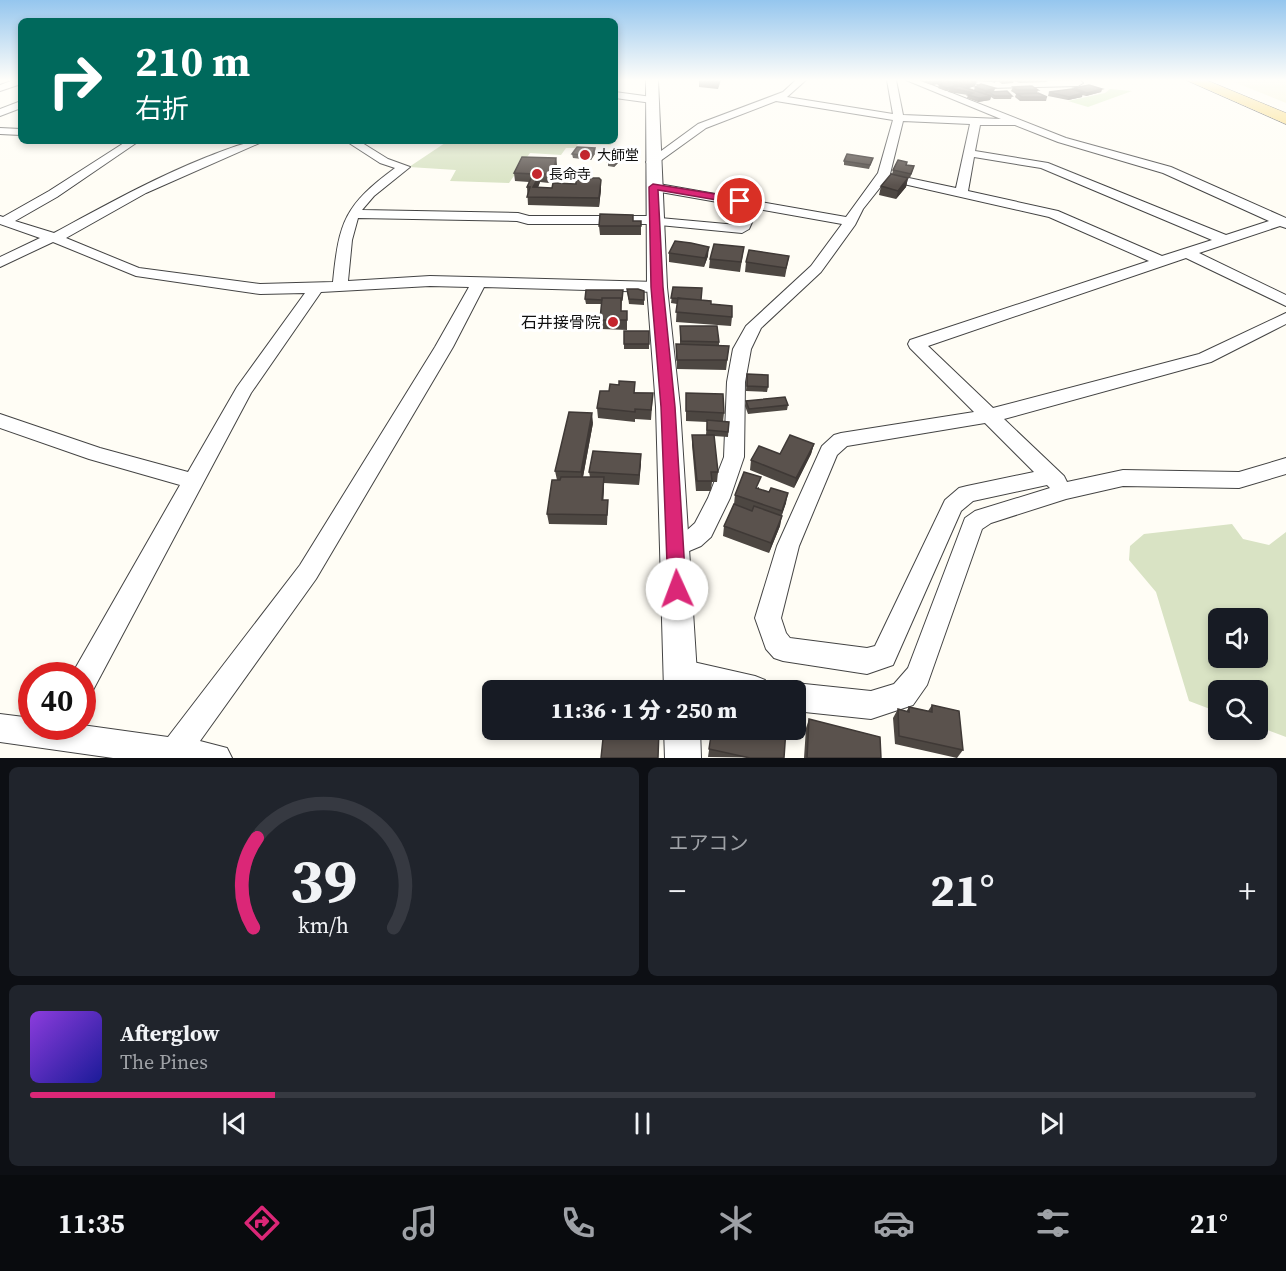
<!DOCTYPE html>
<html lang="ja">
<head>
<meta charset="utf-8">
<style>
	:root { --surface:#171b24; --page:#20242c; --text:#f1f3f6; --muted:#9ea1a6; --line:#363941; --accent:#db2777 }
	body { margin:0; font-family:"Source Serif 4","Noto Sans JP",serif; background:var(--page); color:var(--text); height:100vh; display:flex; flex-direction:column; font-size:22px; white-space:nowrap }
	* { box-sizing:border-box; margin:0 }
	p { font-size:20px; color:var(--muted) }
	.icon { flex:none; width:33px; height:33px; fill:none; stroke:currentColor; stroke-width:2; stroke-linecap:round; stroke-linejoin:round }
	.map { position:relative; height:758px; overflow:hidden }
	.drawer { display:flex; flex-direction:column; gap:9px; padding:9px; background:#0d0f14; flex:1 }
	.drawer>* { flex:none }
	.guide { position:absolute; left:18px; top:18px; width:600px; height:126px; border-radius:9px; box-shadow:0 3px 9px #0003; background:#00695c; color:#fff; overflow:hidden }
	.controls { position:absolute; left:1208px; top:608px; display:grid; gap:12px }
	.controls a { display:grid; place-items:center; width:60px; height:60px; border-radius:9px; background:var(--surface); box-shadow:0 3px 9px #0003; font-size:30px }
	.speed { position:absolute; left:18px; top:662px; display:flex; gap:12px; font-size:30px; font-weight:700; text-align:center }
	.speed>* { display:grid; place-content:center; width:78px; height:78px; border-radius:50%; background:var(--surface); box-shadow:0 3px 9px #0003; line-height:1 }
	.speed .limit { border:9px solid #d22; background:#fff; color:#111 }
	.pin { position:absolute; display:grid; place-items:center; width:51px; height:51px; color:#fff; margin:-26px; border:3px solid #fff; border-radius:50%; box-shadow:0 2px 6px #0007 }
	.me { position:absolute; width:66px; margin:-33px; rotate:358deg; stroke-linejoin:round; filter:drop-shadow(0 0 4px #0008) }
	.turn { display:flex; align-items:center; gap:21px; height:126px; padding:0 18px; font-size:27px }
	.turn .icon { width:78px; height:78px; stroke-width:2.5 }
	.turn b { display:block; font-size:42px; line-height:51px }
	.big { font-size:45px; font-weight:800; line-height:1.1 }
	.drawer .widget { flex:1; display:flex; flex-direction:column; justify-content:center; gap:9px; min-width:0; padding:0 21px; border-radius:9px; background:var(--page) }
	.drawer .dial { align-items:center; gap:0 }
	.dial svg { height:156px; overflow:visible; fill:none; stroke:var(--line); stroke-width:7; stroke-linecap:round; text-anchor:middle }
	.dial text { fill:var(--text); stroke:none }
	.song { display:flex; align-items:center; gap:18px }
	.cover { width:72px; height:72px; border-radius:9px; background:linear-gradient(135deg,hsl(270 70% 55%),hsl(240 70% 35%)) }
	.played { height:6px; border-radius:3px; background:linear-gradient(90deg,var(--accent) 20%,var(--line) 20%) }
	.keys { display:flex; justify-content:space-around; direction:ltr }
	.heat { display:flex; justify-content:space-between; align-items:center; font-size:33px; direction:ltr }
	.drawer .tiles { flex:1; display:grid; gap:9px; grid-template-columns:1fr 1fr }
	.widget:last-child { grid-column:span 2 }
	.trip { position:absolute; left:482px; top:680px; width:324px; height:60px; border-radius:9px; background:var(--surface); box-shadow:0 3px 9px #0003; font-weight:800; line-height:60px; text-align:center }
	.tabs { display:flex; height:96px; justify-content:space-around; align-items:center; background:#090b0e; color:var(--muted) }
	.tabs .icon { width:42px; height:42px }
	.tabs .active { color:var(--accent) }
	.tabs b { font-size:27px; color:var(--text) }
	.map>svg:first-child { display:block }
	.farmland { fill:#f6f3d4 }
	.green { fill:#d5ebbd }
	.cemetery { fill:#d9e3c4; fill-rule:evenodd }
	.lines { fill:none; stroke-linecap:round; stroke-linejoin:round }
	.minor-casing { stroke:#444; stroke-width:2 }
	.tertiary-casing { stroke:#444; stroke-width:2 }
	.primary-casing { stroke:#222; stroke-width:1 }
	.minor { fill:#fff; fill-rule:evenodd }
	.tertiary { fill:#fff; fill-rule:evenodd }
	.primary { fill:#f9d66b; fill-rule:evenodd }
	.wall { fill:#4d4742 }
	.shaded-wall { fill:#3f3936 }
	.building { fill:#5a524d; stroke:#3f3936; stroke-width:1.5 }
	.route { fill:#db2777; stroke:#8e194d; stroke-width:1.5 }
	.poi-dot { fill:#c4262e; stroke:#fff; stroke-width:2 }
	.labels { text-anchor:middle; stroke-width:6; stroke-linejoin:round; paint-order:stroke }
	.far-poi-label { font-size:14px; fill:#111; stroke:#fff; text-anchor:start }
	.poi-label { font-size:16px; fill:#111; stroke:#fff; text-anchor:end }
</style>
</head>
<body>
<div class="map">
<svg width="1286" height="758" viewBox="0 0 1286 758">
	<rect width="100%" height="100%" fill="#fffdf5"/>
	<path class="farmland" d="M1253,80H1286V103L1234,82Z"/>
	<path class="green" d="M1110,89L1132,91L1088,107L1068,101L1105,93Z"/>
	<path class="cemetery" d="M448,141H611V145L578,144L575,148H566L561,155L530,153L509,183L450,181L456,170L409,167Z
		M1232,524L1243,539L1269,545L1286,532V737L1257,726V690H1218V712L1189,701L1156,592L1129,560L1130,546L1144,534ZM1218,618H1257V657H1218Z"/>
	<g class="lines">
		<g class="minor-casing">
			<path id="minor" d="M14,80H21V84L0,91V85Z
				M796,80H806L787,97L893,114L887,80H896L903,115L1001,119L906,80H919L1066,138L1171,167L1286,218V228L1280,226L1199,253L1286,295V306L1186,258L928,346L993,408L1199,354L1286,313V324L1211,362L1004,419L1064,476L1067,482L1123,470L1239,472L1286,458V474L1239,488L1123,486L1066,499L991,523L982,529L927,685L913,705L871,719L795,711V690H784L795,683L871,691L894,684L908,668L965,518L975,511L1050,488L1047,485L973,501L961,511L893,665L867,674L783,661L774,658L766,649L755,618L777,546L822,446L834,435L841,433L974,412L910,348L908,344L910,340L1149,261L1049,217L886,180L863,209L855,225L821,272L761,328L751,349L745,382L744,457L730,498L711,537L701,546L675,557L667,554L664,547L667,540L685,532L695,523L708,498L724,457L727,382L733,349L746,326L811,266L842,224L758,209L749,229L742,233L649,224H528L517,221L358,218L352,240L348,281L430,276L657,282L665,287L657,292L484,287L453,347L316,579L200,741L227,748L232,758H113L0,742V714L32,718V726L82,725L168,737L300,565L435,347L469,287L430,286L321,292L251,393L92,692L82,696V675L72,674L180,485L89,459L0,428V414L100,448L188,472L237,387L305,293L260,294L136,276L53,242L0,267V257L40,238L0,224V216L3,217L49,191L127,141H139L57,197L15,221L54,233C104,206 154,178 207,157C226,150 244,141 264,141L146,193L66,238L139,268L260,284L333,282C339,221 345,205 395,168L380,163L346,141H359L388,159L410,167L374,196L362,210L518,213L529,216H654L660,218L737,225L746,207L649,190L647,187L653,183L846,217L878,173L893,120L776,101L706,128L656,164H648L646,162L698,124L783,92ZM903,121L970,124L956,188L890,174ZM980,125H1015L1058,142L1163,173L1269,221L1226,235L1048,163L975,151ZM974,157L1041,168L1212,240L1162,256L1058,211L968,191ZM985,423L1034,472L967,486L959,488L945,500L875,646L867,648L790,638L786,633L781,618L799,546L837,455L847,446Z
				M967,80L988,82L1080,80L1083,83L1078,86L988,88Z
				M615,92L652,97L657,100L652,103L615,98Z
				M21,101V108L0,116V109Z
				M0,128L21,129V135L0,134Z
				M680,659L755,676L765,680L769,690C736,690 702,694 671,681L667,672L671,663Z"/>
		</g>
		<g class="tertiary-casing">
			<path id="tertiary" d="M646,80H658L667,287L680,407L698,690H664L656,407L647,287Z
				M664,729H700L701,758H665Z"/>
		</g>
		<g class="primary-casing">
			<path id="primary" d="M1186,80H1206L1286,113V124Z"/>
		</g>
		<use href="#minor" class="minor"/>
		<use href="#tertiary" class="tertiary"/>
		<use href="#primary" class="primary"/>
	</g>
	<path class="wall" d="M699,80H721L718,89L699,87Z
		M956,80L976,82L975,86L968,88L974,90L975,87L995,88L994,91L1012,96L1011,99H994L991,97L990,100L978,102L967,98L968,95L948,92L949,90L946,91L938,88L939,85H937L938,84L932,85L920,81Z
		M987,80H996L995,83Z
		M996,80H1048L1047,82L1020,83L1014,81L1013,83L1002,84Z
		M1013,87L1038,90L1037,93L1047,97L1046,101H1020L1015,97L1016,94L1011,91Z
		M1074,88L1102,89L1101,92L1086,96L1082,95V97L1068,100L1048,96L1049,92L1074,90Z
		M595,148L596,152L591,160L573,158L572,154Z
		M556,158L557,166L555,178H552L549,183L540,182L538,188H552L601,180V189L599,207L528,205L527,187L529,182L515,181L514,173Z
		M873,158L869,169L844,165V161Z
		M618,159V163L614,167L608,166V162Z
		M906,165L914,166L910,178L892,175L893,170Z
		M908,178L906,187L896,199L879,195L881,186Z
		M633,221H641V235H600L599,226Z
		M744,247L740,272L709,268L710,259Z
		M669,253L708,256L704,267L669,262Z
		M789,256L785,277L745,272L746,262Z
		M673,287L711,304L732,317L731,326L676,322L677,304L671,303Z
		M627,289L644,291V305L629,304Z
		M623,290L621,311H627V330L601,329L600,320L602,304H586L585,299Z
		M680,326L719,342V346H729L726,370L677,369L676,344H680Z
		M624,331H649V349H624Z
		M747,374L768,387L767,392L746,391Z
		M609,391L653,393L651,420L635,419V422L598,418L597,408Z
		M686,393L724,413L723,422H729L728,437L714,436L718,472L717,482H712L711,491H696L692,445V435H706L707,422L686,421Z
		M746,401L788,405L787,410L748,414L745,406Z
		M593,423L583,477H590L589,472L641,454L639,485L604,483L603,500H608L607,525L549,524L547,514L557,480L555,471Z
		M814,444L811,454L794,488L750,470L751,460L780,454Z
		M759,487V489L786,503L781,516L780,526L769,553L723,536L724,526L734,504L735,495Z
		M932,705L963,750L957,758L895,744L893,718L898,709L906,712L909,707L928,711Z
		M809,719L881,758H804L806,728Z
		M712,729L784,758L708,757Z"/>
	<path class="shaded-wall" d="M938,80H941L938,81V84L932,85L933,81Z
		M976,82L975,86L966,89L967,85Z
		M995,88L994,91L985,94L986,91Z
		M1102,89L1101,92L1086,96L1087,93Z
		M1083,93L1082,97L1068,100L1069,97Z
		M991,96L990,100L978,102L979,98Z
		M595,148L596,152L591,160V156Z
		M556,158L557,166L555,178L554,170Z
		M618,159V163L614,167V163Z
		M551,170L552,178L549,183V174Z
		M540,174V182L534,196L533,187Z
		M908,178L906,187L896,199L898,191Z
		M601,180V189L599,207V198Z
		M709,247L708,256L704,267L705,258Z
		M592,413L593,423L582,482L581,472Z
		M814,444L811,454L794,488L796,478Z
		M641,454V464L639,485V475Z
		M604,477V487L603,510L602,500Z
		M788,493L786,503L780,521L782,511Z
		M782,516L780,526L769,553L771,543Z"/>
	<path class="building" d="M945,80L957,85L947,88L939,85L943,83L938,81Z
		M958,80H970L976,82L967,85L955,82Z
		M981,84L995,88L986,91L975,87Z
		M1089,85L1102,89L1087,93L1074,88Z
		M960,86L991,96L979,98L968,95L973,93L970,92L949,88Z
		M1032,86L1038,90H1017L1013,87Z
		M1072,89L1083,93L1069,97L1049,92Z
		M1007,91L1012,96H995L989,92Z
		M1038,93L1047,97H1022L1017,94Z
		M577,147L595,148L591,156L572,154Z
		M847,154L873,158L870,165L844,161Z
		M522,157L556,158L554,170H551L549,174H540L533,187L552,188L553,183L576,184V180H583V178H599L601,180L599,198L527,197L530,187H527L533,174L514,173Z
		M612,158L618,159L614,163L608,162Z
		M898,160L907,162L906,165L914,166L911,174L893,170Z
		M891,174L908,178L898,191L881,186Z
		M600,214L633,215V221H641V226H599Z
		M675,241L691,243L709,247L705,258L669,253Z
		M714,244L744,247L741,262L710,259Z
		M749,250L789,256L786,268L746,262Z
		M673,287L702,288L701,300L671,298Z
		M627,289H638L644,291V300L629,299Z
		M586,290H623L622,300H621V298H602V300L585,299Z
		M602,298H621V311H627V320H600Z
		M678,298L711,301V304L732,306V317L676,312Z
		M680,326H717L719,342L681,341Z
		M624,331H649V344H624Z
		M676,344L729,346L727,360H677Z
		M747,374L768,375V387L747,386Z
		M619,381L635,382L634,393H653L651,410L635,409V412L597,408L600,391H609L610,384L619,385Z
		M686,393L723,394L724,413L686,411Z
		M785,397L788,405L749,409L746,401Z
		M569,412L592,413L581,472L555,471Z
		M707,420L729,422L728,432L707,430Z
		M692,435H714L718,472H711L712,481H697Z
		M790,435L814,444L796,478L751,460L759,446L780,454Z
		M593,451L641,454L639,475L589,472Z
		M744,472L761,477L756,488L769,492L771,488L788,493L782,511L735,495Z
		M561,477H604L602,500H608L607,515L547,514L552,480H560Z
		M734,504L752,511L754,506L782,516L771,543L724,526Z
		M932,705L959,711L963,750L899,736L898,709L909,712V707L932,712Z
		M809,719L880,737L881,758H807Z
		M604,729H659L658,758H601Z
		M712,729H786L784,758H750L709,749Z"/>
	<linearGradient id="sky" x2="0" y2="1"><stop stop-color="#95c6ee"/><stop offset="0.43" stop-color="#fffefa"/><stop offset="1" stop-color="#fffefa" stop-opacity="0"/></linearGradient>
	<rect width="1286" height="186" fill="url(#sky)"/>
	<path class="route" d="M653,184L740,198L745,201L740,204L658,190L663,287L675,407L686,589L683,595L677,597L670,595L668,589L661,407L651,287L649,187Z"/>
	<g class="poi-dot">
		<circle cx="585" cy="155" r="6"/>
		<circle cx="537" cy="174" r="6"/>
		<circle cx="613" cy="322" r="6"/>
	</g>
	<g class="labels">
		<g class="far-poi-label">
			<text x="597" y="160">大師堂</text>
			<text x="549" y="179">長命寺</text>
		</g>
		<g class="poi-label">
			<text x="601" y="328">石井接骨院</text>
		</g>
	</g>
</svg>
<div class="controls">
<a><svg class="icon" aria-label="sound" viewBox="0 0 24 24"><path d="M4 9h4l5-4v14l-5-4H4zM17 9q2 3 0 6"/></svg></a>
<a><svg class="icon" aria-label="search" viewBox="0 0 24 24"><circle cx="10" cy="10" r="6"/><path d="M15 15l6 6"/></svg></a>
</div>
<div class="speed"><div class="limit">40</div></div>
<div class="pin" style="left:740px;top:201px;background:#d93025"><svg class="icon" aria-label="arrive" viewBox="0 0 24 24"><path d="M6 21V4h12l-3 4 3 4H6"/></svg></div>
<svg class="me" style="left:677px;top:589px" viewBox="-20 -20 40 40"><circle r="19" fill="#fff"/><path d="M0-13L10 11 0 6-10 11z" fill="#db2777"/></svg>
<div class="trip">11:36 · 1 分 · 250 m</div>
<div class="guide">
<div class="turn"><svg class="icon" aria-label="right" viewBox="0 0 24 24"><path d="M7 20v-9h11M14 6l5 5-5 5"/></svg><div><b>210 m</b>右折</div></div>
</div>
</div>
<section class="drawer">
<div class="tiles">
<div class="widget dial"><svg viewBox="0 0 100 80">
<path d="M14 69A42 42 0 1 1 86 69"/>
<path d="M14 69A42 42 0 0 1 16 23" stroke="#db2777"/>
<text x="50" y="56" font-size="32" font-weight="700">39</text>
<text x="50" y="72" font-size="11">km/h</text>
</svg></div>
<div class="widget"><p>エアコン</p>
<div class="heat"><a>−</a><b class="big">21°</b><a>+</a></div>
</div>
<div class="widget">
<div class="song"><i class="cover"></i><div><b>Afterglow</b><p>The Pines</p></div></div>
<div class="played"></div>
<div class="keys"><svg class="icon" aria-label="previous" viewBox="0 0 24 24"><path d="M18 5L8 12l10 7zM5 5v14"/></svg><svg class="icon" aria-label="pause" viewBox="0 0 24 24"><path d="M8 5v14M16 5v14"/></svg><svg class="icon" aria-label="next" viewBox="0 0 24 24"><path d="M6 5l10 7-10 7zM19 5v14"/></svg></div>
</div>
</div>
</section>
<nav class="tabs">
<b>11:35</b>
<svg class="icon active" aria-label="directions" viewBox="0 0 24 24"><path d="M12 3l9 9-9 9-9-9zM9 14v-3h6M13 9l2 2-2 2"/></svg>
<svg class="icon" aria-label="music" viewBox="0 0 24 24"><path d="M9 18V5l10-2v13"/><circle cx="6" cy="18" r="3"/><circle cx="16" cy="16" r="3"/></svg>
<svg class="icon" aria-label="phone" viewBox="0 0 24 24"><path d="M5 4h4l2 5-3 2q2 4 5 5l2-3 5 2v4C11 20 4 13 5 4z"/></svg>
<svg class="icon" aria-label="climate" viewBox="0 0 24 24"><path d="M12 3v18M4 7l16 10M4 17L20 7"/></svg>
<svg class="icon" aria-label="car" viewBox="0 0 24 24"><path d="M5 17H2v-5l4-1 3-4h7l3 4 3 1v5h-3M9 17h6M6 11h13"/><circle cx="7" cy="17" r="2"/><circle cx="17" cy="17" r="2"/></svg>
<svg class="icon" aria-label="filters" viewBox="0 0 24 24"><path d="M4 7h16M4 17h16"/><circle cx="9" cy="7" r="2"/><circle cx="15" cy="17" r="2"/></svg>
<b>21°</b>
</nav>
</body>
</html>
